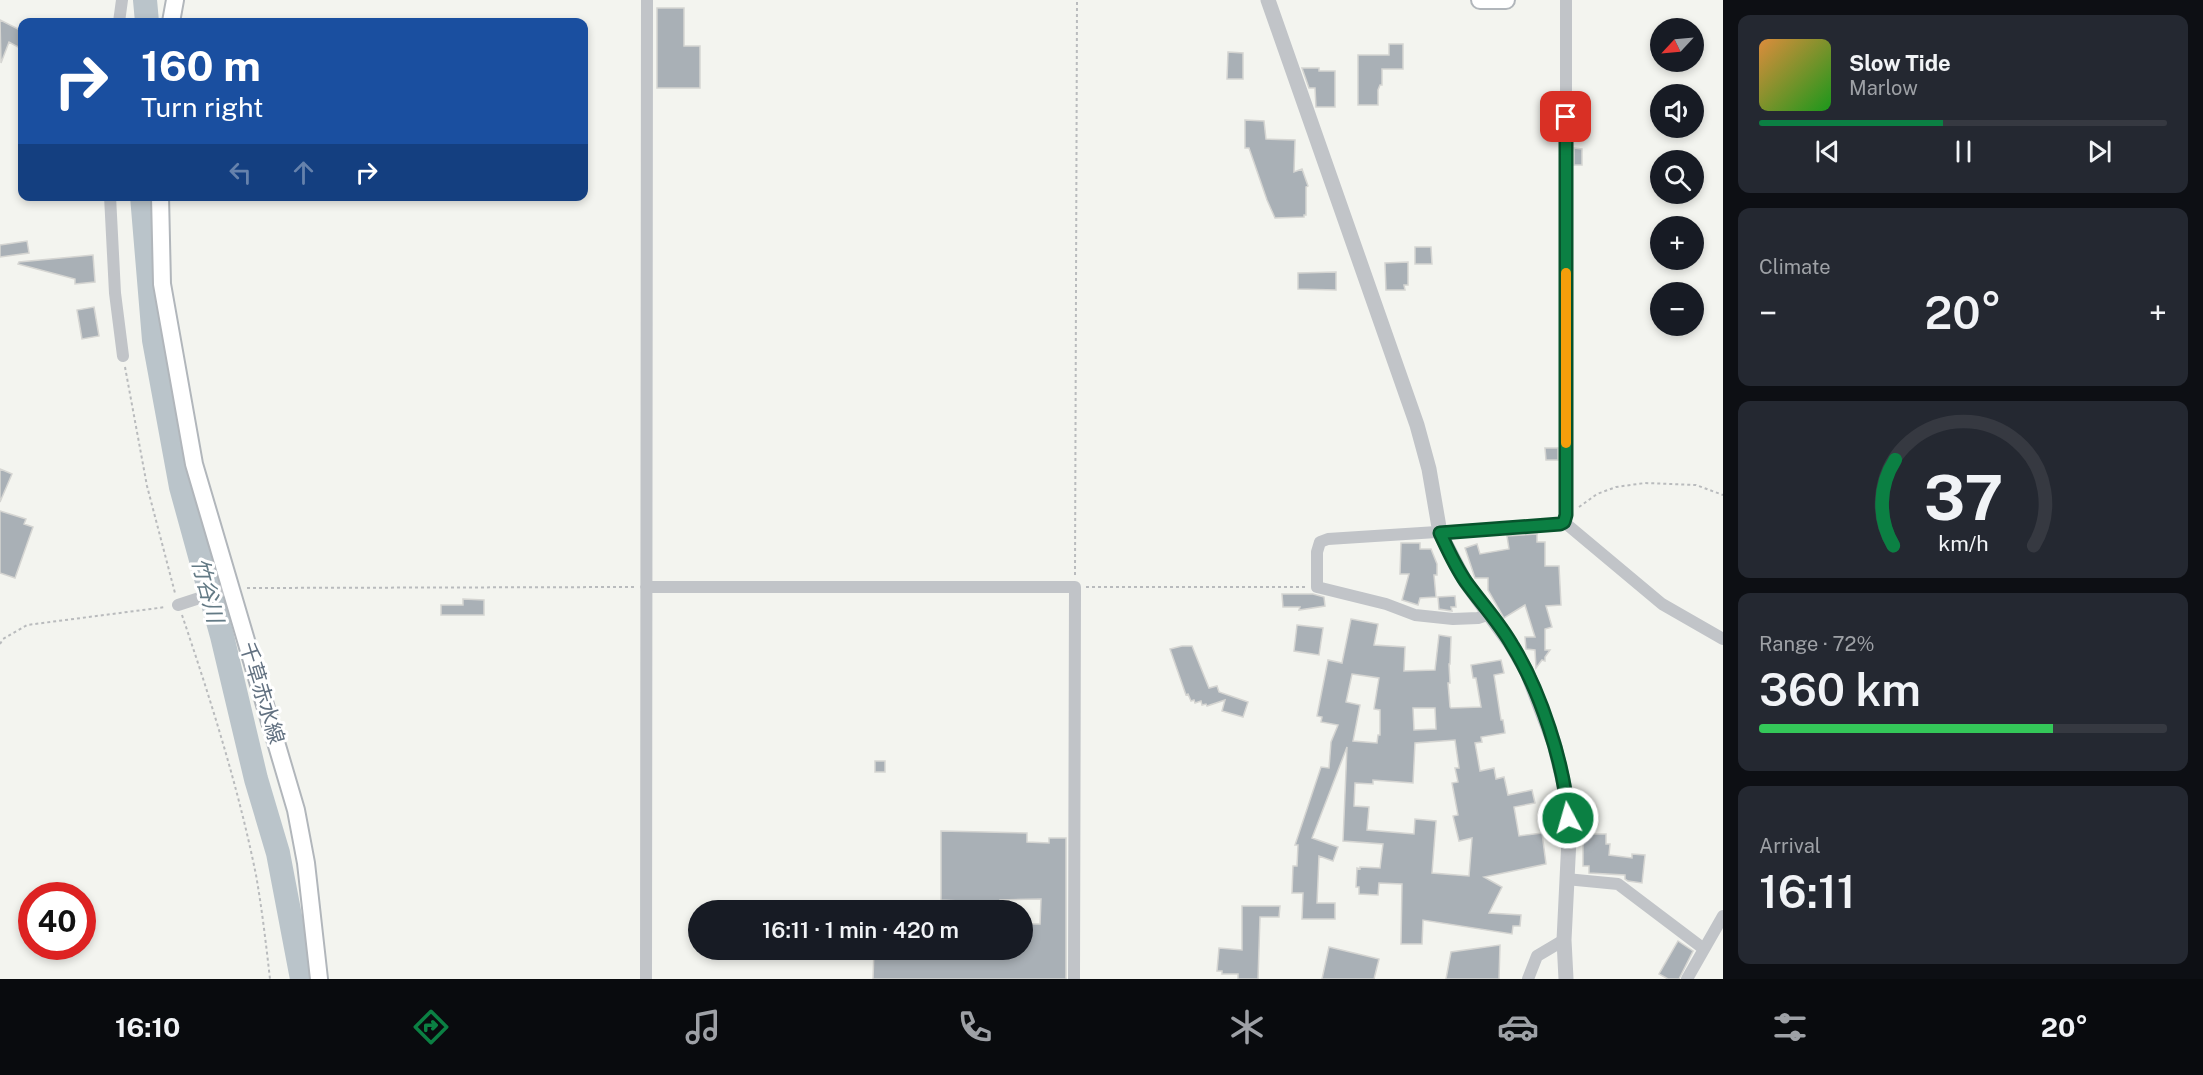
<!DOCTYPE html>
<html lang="en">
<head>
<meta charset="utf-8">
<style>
	:root { --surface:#171b24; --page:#242831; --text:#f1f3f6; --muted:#9ea1a6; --line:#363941; --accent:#0b8043 }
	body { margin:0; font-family:"Public Sans","Noto Sans JP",sans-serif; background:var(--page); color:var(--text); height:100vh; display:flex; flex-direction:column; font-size:22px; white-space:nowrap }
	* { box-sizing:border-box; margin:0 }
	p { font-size:20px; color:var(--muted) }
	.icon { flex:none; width:33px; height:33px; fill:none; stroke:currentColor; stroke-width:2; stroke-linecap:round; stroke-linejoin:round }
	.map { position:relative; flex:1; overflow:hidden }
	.sheet { display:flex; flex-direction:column; gap:15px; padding:15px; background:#0d0f14; width:480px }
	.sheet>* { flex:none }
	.guide { position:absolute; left:18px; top:18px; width:570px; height:183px; border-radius:12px; box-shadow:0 3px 9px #0003; background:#1a4fa0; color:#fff; overflow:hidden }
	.needle { width:39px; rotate:244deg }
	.fabs { position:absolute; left:1650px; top:18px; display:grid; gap:12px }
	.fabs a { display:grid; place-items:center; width:54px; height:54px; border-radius:50%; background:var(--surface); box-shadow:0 3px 9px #0003; font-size:30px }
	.speed { position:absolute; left:18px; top:882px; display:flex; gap:12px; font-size:30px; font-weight:700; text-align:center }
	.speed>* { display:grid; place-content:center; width:78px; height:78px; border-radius:50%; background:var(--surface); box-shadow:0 3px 9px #0003; line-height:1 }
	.speed .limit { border:9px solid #d22; background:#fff; color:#111 }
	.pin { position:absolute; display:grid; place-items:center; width:51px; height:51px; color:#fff; margin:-26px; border-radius:12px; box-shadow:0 3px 9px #0006 }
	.me { position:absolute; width:66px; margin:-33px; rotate:354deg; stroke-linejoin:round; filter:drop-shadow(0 0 4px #0008) }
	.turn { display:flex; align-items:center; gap:21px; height:126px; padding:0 24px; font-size:27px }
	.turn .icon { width:78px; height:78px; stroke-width:2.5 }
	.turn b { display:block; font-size:42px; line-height:51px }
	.lanes { display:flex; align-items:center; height:57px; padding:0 24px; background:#0003; justify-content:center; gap:30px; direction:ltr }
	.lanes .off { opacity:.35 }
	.big { font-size:45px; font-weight:600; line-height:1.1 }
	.sheet .card { flex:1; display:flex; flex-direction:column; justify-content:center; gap:9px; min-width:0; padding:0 21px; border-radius:12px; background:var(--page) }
	.sheet .dial { align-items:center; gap:0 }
	.dial svg { height:156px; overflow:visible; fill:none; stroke:var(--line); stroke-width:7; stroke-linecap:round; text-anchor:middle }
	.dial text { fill:var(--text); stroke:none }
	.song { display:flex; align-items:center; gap:18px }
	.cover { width:72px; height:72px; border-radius:9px; background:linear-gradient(135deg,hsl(30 70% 55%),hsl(120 70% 35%)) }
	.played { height:6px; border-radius:3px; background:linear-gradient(90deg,var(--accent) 45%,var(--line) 45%) }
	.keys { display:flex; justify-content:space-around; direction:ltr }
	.heat { display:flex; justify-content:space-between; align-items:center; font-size:33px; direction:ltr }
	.charge { height:9px; border-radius:4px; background:linear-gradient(90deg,#34c759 72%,var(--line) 0) }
	.trip { position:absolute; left:688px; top:900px; width:345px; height:60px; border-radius:30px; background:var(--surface); box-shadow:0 3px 9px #0003; font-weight:600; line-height:60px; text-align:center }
	.menu { display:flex; height:96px; justify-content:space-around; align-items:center; background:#090b0e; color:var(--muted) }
	.menu .icon { width:42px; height:42px }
	.menu .on { color:var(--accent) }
	.menu b { font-size:27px; color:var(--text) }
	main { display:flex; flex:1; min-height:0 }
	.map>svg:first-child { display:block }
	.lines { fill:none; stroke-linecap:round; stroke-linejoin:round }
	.river { stroke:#bac4ca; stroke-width:24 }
	.building { fill:#a9b0b6; stroke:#d5d5d2; stroke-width:1.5; fill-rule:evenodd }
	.secondary-casing { stroke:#b1b6bb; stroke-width:20 }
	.path { stroke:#b9bbbd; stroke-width:2; stroke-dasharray:3 3; stroke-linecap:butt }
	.minor { stroke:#c1c4c8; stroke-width:12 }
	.tertiary { stroke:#c1c4c8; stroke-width:15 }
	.secondary { stroke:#fff; stroke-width:16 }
	.route-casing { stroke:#07532c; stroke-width:15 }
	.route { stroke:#0b8043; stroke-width:10 }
	.slow { stroke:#f59e0b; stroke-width:10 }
	.labels { text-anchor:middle; stroke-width:6; stroke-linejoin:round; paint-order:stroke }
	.street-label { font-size:21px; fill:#627181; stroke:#fff }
	.water-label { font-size:22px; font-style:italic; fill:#637a85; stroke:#fff }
</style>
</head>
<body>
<main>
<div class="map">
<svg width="1723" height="979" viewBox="0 0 1723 979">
	<rect width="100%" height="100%" fill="#f3f4ef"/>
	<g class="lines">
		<path class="river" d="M145,0L147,22
			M142,196L154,340L181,487L222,636L256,779L278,853L302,979"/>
	</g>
	<path class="building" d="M657,8H684V46H700V88H657Z
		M0,20L22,31V39L18,47L9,42L1,63Z
		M1389,44H1403V69H1382V85H1380L1378,90V105H1358V55H1389Z
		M1228,52L1243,53V79H1227Z
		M1302,68H1319V71H1335V107H1316L1315,88H1309Z
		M1245,120L1264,121L1266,139L1295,140L1294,172L1302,169L1308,186L1306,187V215H1304V217L1275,218L1267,200L1249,148H1245Z
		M1574,148L1582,149V165H1574Z
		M27,241L29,253L0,257V245Z
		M1415,247H1431L1432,264H1415Z
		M93,255L95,282L75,284V279L18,264L19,262Z
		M1408,262V285H1404L1405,290H1386L1385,263Z
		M1336,272V290L1298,289V273Z
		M94,307L99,336L82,339L77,310Z
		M1545,448H1558V460H1546Z
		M0,469L12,474L0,502Z
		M0,511L26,519L24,524L33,527L15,578L0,573Z
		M1537,534V542H1545V566H1559L1561,605L1546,606L1552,627L1545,629V650H1550L1545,657V661L1542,660L1536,668L1535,650L1526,649L1525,637H1535L1525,605L1504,618L1488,590V578H1475L1465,548L1477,544L1480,554L1509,549L1507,536Z
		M1401,543H1420V549H1431L1437,564V575H1434L1436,597L1420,598L1418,605L1402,600L1409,574H1400Z
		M1282,594H1313L1324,597L1325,606L1299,610L1300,607H1283Z
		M1455,596L1456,607H1451L1452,611L1439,609L1438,597Z
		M463,599L484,600V615H441V605H463Z
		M1351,619L1378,624L1374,645L1405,647L1404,671L1435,670L1439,635L1451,637L1450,664H1449L1450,683H1448L1450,707L1451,708L1481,707L1476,678H1473L1471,665L1501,660L1504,673L1494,675L1501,720H1503L1505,733L1481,737L1482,742L1475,743L1480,771L1494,768L1496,779L1504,777L1508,795L1532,790L1535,803L1514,807L1519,836L1542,833L1546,864L1484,877L1502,887L1489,913L1521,915L1520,926H1513L1512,934L1423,920L1422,944H1401L1402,884L1379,883L1378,895L1359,894V887H1356L1357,868L1360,869V867L1380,868L1383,844L1343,841L1347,747L1312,838L1338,847L1333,861L1319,856L1317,903H1335V919H1302L1303,893H1292L1293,866H1297L1298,845H1295L1321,767L1329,768L1331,742L1338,725L1321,722L1322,717L1317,716L1328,660L1342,663ZM1352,674L1379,678L1374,709L1380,710V735H1378L1377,743L1353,741L1360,705L1346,702ZM1413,708H1435L1436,729L1414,730ZM1455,740L1459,768H1455L1458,782L1452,783L1458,815L1453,816L1459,841L1472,838L1469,876L1432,873L1436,821L1415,819L1414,834L1367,830L1369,807L1354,806L1355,783L1373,784V780L1413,783L1415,743Z
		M1297,625L1323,628L1319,655L1294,651Z
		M1182,646H1192L1209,688L1217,686L1219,692L1248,702L1243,717L1222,711L1225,700L1207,706L1206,704L1202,705L1201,701L1195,703L1194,700L1191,701L1188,694L1186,695L1170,649Z
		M875,761H885V772H875Z
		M941,831L1027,833V842L1049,843V838H1066V979H873L874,950H1023V924H1040L1041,899L1000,900V903L941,900Z
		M1583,834H1606V844H1610L1609,855L1632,858V854L1645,855L1642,883L1628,881L1625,879V875L1589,873V866H1583Z
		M1242,906H1280L1279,917H1260L1258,979H1238V974H1222V971H1217L1219,948L1242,950Z
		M1678,941L1693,951L1679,979H1668L1659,974Z
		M1500,945L1499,979H1446L1451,952Z
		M1329,947L1379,959L1374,979H1322Z"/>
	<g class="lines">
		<g class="secondary-casing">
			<path id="secondary" d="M1480,0H1506
				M171,22L175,0
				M160,196L162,284L194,464L296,810L306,863L319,979"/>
		</g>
		<path class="path" d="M125,367L147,486L175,593
			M1579,507L1597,494L1616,487L1645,483L1696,485L1723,495
			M1075,575L1077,0
			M1086,587H1305
			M247,588L634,587
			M182,615C211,701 238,786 256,875C262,909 266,944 270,979
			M0,644L3,639L27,625L166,607"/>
		<path class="minor" d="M119,22L122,0
			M110,196L115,293L123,356
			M1564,522L1566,515V0
			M1564,522L1662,604L1723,639
			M646,587H1075L1074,979
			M178,605L230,588
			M1490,614L1478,618L1453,619L1415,615L1386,604L1317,587V552L1320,542L1328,539L1560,524L1564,522
			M1566,879L1618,884L1704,949
			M646,979L647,0
			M1528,979L1537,956L1564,940
			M1687,979L1723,916"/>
		<path class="tertiary" d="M1268,0L1417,425L1429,469L1440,533L1465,581L1511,644L1527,672L1554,743L1567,797L1569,839L1564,940L1566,979"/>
		<use href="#secondary" class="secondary"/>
	</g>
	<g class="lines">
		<g class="route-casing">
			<path id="route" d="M1566,117V515L1564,522L1560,524L1440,533C1448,550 1455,566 1466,582C1481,603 1499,622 1512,645C1540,690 1565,765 1568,818"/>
		</g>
		<use href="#route" class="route"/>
		<path class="slow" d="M1566,273V443"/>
	</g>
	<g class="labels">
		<g class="street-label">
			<text transform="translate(262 693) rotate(73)" y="7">千草赤水線</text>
		</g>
		<g class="water-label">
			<text transform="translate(208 590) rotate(75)" y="8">竹谷川</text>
		</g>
	</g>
</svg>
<div class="fabs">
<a><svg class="needle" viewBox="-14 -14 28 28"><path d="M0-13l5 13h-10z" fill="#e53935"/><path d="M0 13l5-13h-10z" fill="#9ea1a6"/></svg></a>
<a><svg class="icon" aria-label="sound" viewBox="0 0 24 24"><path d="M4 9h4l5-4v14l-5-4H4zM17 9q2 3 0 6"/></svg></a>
<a><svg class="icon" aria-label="search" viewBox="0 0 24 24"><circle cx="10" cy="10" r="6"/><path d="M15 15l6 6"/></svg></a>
<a>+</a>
<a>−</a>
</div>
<div class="speed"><div class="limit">40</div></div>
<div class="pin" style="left:1566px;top:117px;background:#d93025"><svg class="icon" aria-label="arrive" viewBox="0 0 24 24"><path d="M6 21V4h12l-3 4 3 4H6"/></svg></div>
<svg class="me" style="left:1568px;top:818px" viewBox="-20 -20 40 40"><circle r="17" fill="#0b8043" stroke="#fff" stroke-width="3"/><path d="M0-11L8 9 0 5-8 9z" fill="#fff"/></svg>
<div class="trip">16:11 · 1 min · 420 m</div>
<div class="guide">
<div class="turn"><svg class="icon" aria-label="right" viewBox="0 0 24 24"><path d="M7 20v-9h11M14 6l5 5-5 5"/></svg><div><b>160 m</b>Turn right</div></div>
<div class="lanes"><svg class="icon off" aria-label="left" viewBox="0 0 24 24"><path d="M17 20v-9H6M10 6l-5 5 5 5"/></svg><svg class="icon off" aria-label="ahead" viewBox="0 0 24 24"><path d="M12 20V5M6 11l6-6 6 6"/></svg><svg class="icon" aria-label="right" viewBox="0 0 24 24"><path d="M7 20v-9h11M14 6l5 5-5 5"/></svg></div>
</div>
</div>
<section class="sheet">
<div class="card">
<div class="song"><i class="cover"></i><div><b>Slow Tide</b><p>Marlow</p></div></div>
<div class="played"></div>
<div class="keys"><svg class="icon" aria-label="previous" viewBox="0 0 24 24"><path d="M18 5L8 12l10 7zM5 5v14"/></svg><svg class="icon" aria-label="pause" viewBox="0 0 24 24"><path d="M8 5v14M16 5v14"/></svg><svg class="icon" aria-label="next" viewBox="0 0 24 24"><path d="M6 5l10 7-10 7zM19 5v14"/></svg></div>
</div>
<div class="card"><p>Climate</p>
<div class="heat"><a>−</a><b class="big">20°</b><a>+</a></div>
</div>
<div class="card dial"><svg viewBox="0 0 100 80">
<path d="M14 69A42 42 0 1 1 86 69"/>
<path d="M14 69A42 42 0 0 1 15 25" stroke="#0b8043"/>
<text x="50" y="56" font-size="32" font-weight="700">37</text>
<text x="50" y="72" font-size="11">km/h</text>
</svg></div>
<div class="card"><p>Range · 72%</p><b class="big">360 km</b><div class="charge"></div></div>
<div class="card"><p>Arrival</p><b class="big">16:11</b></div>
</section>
</main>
<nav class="menu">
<b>16:10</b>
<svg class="icon on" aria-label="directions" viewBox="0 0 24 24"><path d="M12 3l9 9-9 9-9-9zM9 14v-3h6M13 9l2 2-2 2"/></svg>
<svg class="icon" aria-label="music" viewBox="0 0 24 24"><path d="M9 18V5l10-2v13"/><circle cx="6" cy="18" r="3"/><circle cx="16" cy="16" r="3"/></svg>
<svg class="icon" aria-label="phone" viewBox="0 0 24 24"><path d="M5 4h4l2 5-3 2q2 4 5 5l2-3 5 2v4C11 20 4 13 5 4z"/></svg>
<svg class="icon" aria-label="climate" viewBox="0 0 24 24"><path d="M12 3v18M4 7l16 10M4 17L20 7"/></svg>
<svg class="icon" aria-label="car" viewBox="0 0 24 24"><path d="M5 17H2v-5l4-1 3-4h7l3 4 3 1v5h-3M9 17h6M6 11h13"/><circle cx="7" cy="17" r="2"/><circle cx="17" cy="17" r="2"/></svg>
<svg class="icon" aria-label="filters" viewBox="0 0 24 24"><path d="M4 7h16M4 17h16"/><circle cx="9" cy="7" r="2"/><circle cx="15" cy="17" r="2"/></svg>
<b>20°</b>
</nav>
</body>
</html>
